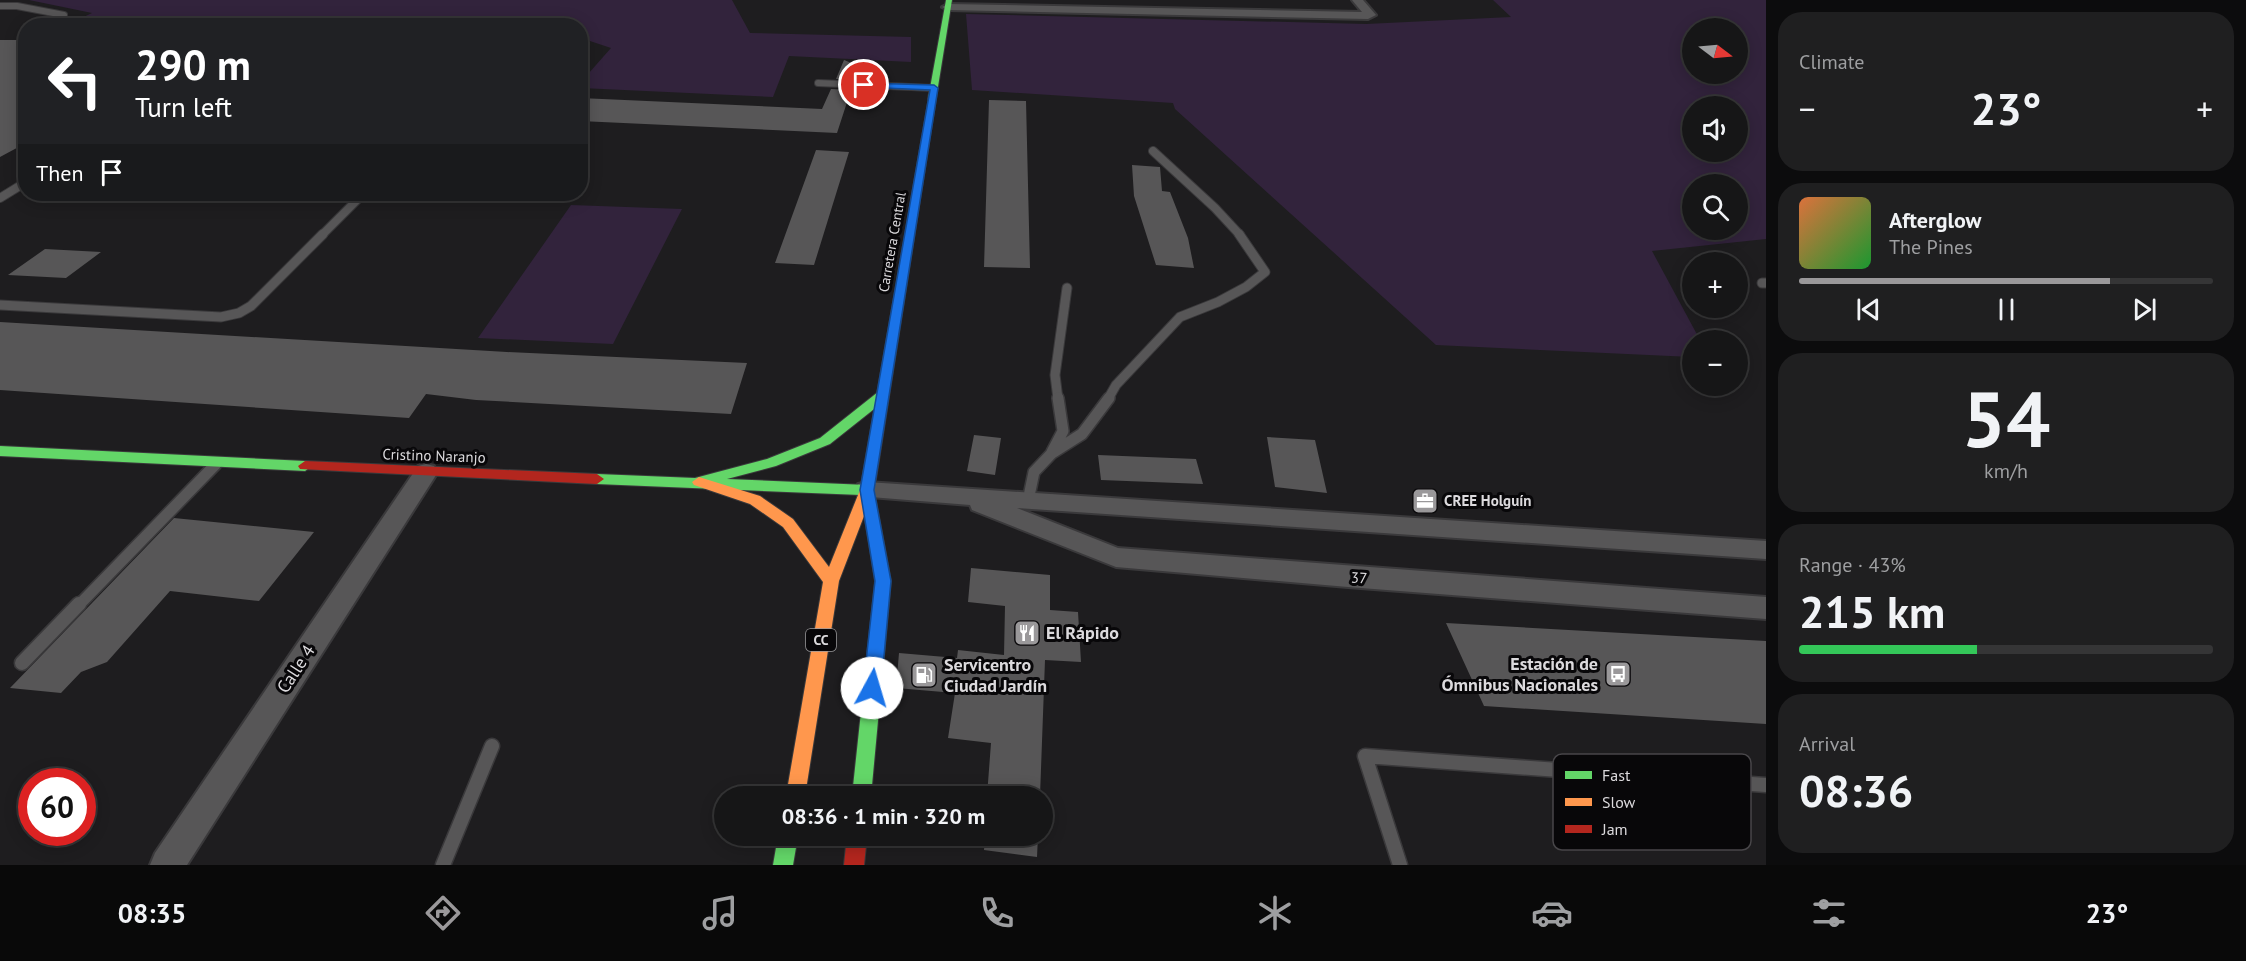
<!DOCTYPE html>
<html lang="en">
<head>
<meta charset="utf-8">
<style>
	:root { --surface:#161617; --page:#1f1f20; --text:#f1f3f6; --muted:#9e9fa1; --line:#353536; --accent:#9a989a }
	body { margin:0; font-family:"PT Sans",sans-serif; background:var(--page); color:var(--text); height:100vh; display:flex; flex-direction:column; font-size:22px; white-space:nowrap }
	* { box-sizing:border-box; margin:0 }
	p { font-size:20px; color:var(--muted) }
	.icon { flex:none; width:33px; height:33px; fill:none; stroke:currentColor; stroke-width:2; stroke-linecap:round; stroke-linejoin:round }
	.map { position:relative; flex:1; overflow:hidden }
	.side { display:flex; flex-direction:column; gap:12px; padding:12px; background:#0c0c0d; width:480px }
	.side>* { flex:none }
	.top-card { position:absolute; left:18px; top:18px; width:570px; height:183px; border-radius:24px; box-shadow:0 3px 15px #0003,0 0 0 2px var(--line); background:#202124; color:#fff; overflow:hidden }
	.needle { width:39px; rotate:106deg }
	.buttons { position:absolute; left:1682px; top:18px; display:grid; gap:12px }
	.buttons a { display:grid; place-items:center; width:66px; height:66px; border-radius:50%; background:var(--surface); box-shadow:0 3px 15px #0003,0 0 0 2px var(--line); font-size:30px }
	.speed { position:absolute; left:18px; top:768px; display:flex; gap:12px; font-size:30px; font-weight:700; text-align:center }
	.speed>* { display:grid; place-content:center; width:78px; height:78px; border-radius:50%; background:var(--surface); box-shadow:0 3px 15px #0003,0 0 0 2px var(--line); line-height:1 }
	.speed .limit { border:9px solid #d22; background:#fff; color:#111 }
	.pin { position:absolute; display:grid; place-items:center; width:51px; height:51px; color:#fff; margin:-26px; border:3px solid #fff; border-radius:50%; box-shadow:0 2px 6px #0007 }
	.me { position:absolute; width:66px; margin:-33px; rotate:6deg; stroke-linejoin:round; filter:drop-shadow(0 0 4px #0008) }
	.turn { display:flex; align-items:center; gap:21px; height:126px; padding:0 18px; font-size:27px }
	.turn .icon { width:78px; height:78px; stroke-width:2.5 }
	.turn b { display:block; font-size:42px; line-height:51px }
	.then { display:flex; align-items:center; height:57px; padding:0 18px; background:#0003; gap:12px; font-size:22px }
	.big { font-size:45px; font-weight:600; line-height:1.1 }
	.side .tile { flex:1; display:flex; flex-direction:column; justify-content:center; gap:9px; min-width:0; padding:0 21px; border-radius:24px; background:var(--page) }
	.side .dial { align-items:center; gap:0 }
	.dial b { font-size:78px; line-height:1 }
	.song { display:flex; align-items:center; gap:18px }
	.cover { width:72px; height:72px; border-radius:9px; background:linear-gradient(135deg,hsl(20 70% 55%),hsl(130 70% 35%)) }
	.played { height:6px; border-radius:3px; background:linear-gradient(90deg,var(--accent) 75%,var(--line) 75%) }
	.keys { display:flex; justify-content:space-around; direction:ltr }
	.heat { display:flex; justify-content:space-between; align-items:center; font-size:33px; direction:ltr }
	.charge { height:9px; border-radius:4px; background:linear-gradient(90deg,#34c759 43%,var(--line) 0) }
	.trip { position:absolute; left:714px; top:786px; width:339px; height:60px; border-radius:30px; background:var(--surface); box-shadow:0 3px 15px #0003,0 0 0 2px var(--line); font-weight:600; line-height:60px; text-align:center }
	.dock { display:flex; height:96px; justify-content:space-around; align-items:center; background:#090909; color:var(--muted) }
	.dock .icon { width:42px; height:42px }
	.dock .current { color:var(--accent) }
	.dock b { font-size:27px; color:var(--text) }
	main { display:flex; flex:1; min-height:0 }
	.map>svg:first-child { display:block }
	.green { fill:#32233c; fill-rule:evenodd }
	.building { fill:#575657 }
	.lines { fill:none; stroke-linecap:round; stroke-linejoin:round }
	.lane-far4-casing { stroke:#3a393b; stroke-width:8 }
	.lane-far3-casing { stroke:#3a393b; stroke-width:10 }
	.lane-far2-casing { stroke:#3a393b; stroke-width:11 }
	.lane-far1-casing { stroke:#3a393b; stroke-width:14 }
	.lane-casing { stroke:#3a393b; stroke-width:17 }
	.street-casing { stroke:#3a393b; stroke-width:4 }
	.fast-casing { stroke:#3a393b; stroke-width:2 }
	.slow-casing { stroke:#3a393b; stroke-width:2 }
	.jam-casing { stroke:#3a393b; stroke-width:2 }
	.lane-far4 { stroke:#575657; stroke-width:6 }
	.lane-far3 { stroke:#575657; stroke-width:8 }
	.lane-far2 { stroke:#575657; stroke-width:9 }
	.lane-far1 { stroke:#575657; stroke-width:11 }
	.lane { stroke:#575657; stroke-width:14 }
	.street { fill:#575657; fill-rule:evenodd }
	.fast { fill:#63d668; fill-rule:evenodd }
	.slow { fill:#ff974d; fill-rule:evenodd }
	.jam { fill:#b3261e; fill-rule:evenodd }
	.route { fill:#1a73e8; stroke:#114b97; stroke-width:1.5 }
	.labels { text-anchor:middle; stroke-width:6; stroke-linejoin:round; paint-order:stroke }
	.far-street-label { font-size:14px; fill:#dcdadd; stroke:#080709 }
	.shield { fill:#080709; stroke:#9c9b9d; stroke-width:1.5 }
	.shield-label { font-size:14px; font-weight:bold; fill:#dcdadd }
	.street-label { font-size:15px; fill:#dcdadd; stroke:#080709 }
	.poi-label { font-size:15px; font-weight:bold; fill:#dcdadd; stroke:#080709; text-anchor:start }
	.near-poi-label { font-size:18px; font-weight:bold; fill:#dcdadd; stroke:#080709; text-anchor:start }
	.near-street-label { font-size:18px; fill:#dcdadd; stroke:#080709 }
	.key { fill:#080709; stroke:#484649; stroke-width:1.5 }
	.key-label { font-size:16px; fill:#dcdadd }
</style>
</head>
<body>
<main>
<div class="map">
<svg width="1766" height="865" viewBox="0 0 1766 865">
	<rect width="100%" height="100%" fill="#1e1d1f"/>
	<path class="green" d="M29,0H732L750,33L911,37V62L789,56L773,97L581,88V82L611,48L581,38L580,26H65L92,13Z
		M1493,0H1766V239L1652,251L1700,340H1692V357L1436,345L1175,109L1173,103L972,90L966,14L1366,24L1511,17ZM1692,28H1737V74H1692ZM1692,106H1737V152H1692ZM1737,184V230H1692V184Z
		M571,205L682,209L613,344L478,338Z"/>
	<path class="building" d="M0,40H26V143L0,157Z
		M844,60L859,66L855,79H836Z
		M831,89L851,90L837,133L580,121V98L822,109Z
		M989,100L1026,101L1030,268L984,267Z
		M816,150L849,152L814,265L775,263Z
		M1132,165L1160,167L1162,191L1170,192L1188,238L1194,268L1156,265L1134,196Z
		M45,249L101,252L66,278L8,275Z
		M0,322L507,352L747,363L731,414L476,400L426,394L409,418L0,390Z
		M974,435L1001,438L995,475L967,471Z
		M1267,437L1315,440L1327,493L1275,487Z
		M1098,455L1196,459L1203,484L1101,480Z
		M174,518L314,532L259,601L170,591L107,662L81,672L61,693L10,688Z
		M971,568L1050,575V610L1078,612L1081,662L1045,660L1040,796H987L991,743L948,738L955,693L896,688L899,653L957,658L958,650L1004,655L1005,606L968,602Z
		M1446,623L1766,641V724L1484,706Z
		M985,836H1038L1037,857L984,850Z"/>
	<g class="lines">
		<g class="lane-far4-casing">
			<path id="lane-far4" d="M0,6H17L64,15
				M818,83L934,88"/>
		</g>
		<g class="lane-far3-casing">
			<path id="lane-far3" d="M1153,151L1215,208L1240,235
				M0,198L26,182
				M322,235L363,194"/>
		</g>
		<g class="lane-far2-casing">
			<path id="lane-far2" d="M1762,283H1766
				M0,305L221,317L239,313L251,306L323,234
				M1058,399L1055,375L1067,288
				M1108,399L1116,385L1180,317L1218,302L1246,287L1265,272L1239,234"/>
		</g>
		<g class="lane-far1-casing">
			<path id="lane-far1" d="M1052,452L1063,431L1058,398
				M1028,501L1034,472L1052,453L1082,434L1109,398
				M78,606L216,464"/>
		</g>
		<g class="lane-casing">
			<path id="lane" d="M22,663L79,604
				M443,865L492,746
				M1400,865L1365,756L1766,785"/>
		</g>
		<g class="street-casing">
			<path id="street" d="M1352,0H1363L1376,15L1368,19L948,10L942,7L948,4L1362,12Z
				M426,464L434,466L438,472L187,865H150L155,853L418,466Z
				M867,482L1766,541V559L1017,508L1118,548L1766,597V619L1348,587L1116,567L972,510L970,505L858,496L855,490L858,484Z"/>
		</g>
		<g class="fast-casing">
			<path id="fast" d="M946,0H952L936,99L932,101L928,99Z
				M883,391L888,392L889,395L888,398L830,444L776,466L727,479L867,485L872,486L874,490L891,581L871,796H852L875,581L861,495L597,484L590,479L597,474L695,478L767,459L820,438L878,392Z
				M0,446L305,461L312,466L305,471L0,456Z
				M778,836H798L793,865H773Z"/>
		</g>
		<g class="slow-casing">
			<path id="slow" d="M869,474L876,479L874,490L839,581L805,796H786L823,582L783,527L750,504L694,485L692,482L699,477L760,496L793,519L829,567L860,490L862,479Z"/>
		</g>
		<g class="jam-casing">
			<path id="jam" d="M929,97L936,99L876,479L869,484L862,479Z
				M305,461L597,474L604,479L597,484L300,469L298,466Z
				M847,836H867L864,865H844Z"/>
		</g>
		<use href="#lane-far4" class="lane-far4"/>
		<use href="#lane-far3" class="lane-far3"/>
		<use href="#lane-far2" class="lane-far2"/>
		<use href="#lane-far1" class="lane-far1"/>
		<use href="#lane" class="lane"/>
		<use href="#street" class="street"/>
		<use href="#fast" class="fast"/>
		<use href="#slow" class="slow"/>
		<use href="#jam" class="jam"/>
	</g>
	<path class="route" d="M864,83L934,85L938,88L874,490L891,581L881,688L878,694L872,696L865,694L863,688L875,581L860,490L930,90L861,87V83Z"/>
	<defs>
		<g id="office-square" transform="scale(1.35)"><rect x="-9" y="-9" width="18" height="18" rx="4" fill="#9a989a" stroke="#080709"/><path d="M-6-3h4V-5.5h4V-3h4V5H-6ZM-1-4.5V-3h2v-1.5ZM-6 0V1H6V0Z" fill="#fff"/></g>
		<g id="restaurant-square" transform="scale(1.35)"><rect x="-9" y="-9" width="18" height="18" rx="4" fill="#9a989a" stroke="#080709"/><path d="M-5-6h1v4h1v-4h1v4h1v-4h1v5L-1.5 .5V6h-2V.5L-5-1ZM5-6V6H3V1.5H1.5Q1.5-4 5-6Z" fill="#fff"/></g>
		<g id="bus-square" transform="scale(1.35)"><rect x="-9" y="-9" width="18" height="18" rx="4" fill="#9a989a" stroke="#080709"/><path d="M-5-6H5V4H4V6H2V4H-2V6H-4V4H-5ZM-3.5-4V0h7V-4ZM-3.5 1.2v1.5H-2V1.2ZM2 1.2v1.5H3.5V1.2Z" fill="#fff"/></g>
		<g id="fuel-square" transform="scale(1.35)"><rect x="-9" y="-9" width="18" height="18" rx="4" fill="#9a989a" stroke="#080709"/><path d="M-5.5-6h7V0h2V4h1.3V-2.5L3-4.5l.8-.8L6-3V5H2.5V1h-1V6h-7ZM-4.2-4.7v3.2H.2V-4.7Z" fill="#fff"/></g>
	</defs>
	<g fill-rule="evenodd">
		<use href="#office-square" x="1425" y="501"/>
		<use href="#restaurant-square" x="1027" y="633"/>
		<use href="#bus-square" x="1618" y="674"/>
		<use href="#fuel-square" x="924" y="675"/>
	</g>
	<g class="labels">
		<g class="far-street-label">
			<text transform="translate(892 242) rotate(-80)" y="5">Carretera Central</text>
		</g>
		<rect class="shield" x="806" y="629" width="30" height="22" rx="4.5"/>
		<g class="shield-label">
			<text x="821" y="645">CC</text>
		</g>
		<g class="street-label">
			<text transform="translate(434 456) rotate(2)" y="5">Cristino Naranjo</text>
			<text transform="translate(1359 578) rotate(4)" y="5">37</text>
		</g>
		<g class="poi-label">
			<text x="1444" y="506">CREE Holguín</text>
		</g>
		<g class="near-poi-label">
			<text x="1046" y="639">El Rápido</text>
			<text x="1598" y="670" text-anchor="end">Estación de<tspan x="1598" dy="21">Ómnibus Nacionales</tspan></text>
			<text x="944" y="671">Servicentro<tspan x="944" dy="21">Ciudad Jardín</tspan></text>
		</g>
		<g class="near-street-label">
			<text transform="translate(296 669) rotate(-57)" y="6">Calle 4</text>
		</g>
	</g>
	<rect x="1553" y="754" width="198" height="96" rx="9" class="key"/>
	<rect x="1565" y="771" width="27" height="8" fill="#63d668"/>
	<rect x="1565" y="798" width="27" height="8" fill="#ff974d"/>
	<rect x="1565" y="825" width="27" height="8" fill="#b3261e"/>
	<g class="key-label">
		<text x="1602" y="781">Fast</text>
		<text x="1602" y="808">Slow</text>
		<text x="1602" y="835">Jam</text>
	</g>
</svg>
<div class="buttons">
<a><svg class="needle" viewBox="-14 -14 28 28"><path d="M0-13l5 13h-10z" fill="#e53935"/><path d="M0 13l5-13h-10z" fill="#9e9fa1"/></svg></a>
<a><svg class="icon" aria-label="sound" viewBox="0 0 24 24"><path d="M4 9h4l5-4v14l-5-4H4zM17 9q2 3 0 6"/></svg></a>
<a><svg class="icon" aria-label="search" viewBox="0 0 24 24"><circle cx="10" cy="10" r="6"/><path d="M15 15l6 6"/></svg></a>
<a>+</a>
<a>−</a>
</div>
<div class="speed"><div class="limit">60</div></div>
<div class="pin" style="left:864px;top:85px;background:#d93025"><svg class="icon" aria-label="arrive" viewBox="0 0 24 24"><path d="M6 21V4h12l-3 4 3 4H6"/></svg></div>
<svg class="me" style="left:872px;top:688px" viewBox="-20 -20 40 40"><circle r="19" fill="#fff"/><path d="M0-13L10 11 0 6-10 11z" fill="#1a73e8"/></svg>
<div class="trip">08:36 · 1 min · 320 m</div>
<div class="top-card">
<div class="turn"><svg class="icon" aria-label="left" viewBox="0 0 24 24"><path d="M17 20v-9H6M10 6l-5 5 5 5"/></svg><div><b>290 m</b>Turn left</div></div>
<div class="then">Then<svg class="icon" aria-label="arrive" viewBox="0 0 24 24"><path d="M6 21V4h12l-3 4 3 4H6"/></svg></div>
</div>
</div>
<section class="side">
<div class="tile"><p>Climate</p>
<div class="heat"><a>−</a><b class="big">23°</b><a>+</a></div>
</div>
<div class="tile">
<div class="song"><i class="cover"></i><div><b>Afterglow</b><p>The Pines</p></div></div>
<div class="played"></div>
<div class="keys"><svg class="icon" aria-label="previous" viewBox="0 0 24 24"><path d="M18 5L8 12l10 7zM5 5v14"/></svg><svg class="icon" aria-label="pause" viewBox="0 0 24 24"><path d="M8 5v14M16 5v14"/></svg><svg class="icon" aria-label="next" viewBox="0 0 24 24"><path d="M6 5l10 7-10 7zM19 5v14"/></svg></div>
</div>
<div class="tile dial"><b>54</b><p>km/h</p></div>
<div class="tile"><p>Range · 43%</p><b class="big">215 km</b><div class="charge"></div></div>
<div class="tile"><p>Arrival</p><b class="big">08:36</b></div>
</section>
</main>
<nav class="dock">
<b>08:35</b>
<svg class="icon current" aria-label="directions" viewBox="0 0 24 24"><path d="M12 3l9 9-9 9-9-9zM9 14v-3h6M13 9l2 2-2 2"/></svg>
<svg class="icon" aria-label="music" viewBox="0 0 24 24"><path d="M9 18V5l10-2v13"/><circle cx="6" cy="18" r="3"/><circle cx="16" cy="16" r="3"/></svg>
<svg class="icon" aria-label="phone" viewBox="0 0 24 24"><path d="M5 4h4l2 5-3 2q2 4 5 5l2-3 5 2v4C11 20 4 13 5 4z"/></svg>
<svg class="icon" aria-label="climate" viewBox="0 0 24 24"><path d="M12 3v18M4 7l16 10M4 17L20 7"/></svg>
<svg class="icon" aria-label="car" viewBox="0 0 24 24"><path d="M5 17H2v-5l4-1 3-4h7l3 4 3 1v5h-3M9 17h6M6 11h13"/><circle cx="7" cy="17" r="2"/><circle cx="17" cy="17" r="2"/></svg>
<svg class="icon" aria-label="filters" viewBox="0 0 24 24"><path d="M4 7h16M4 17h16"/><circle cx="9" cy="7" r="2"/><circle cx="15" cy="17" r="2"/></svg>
<b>23°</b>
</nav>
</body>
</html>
